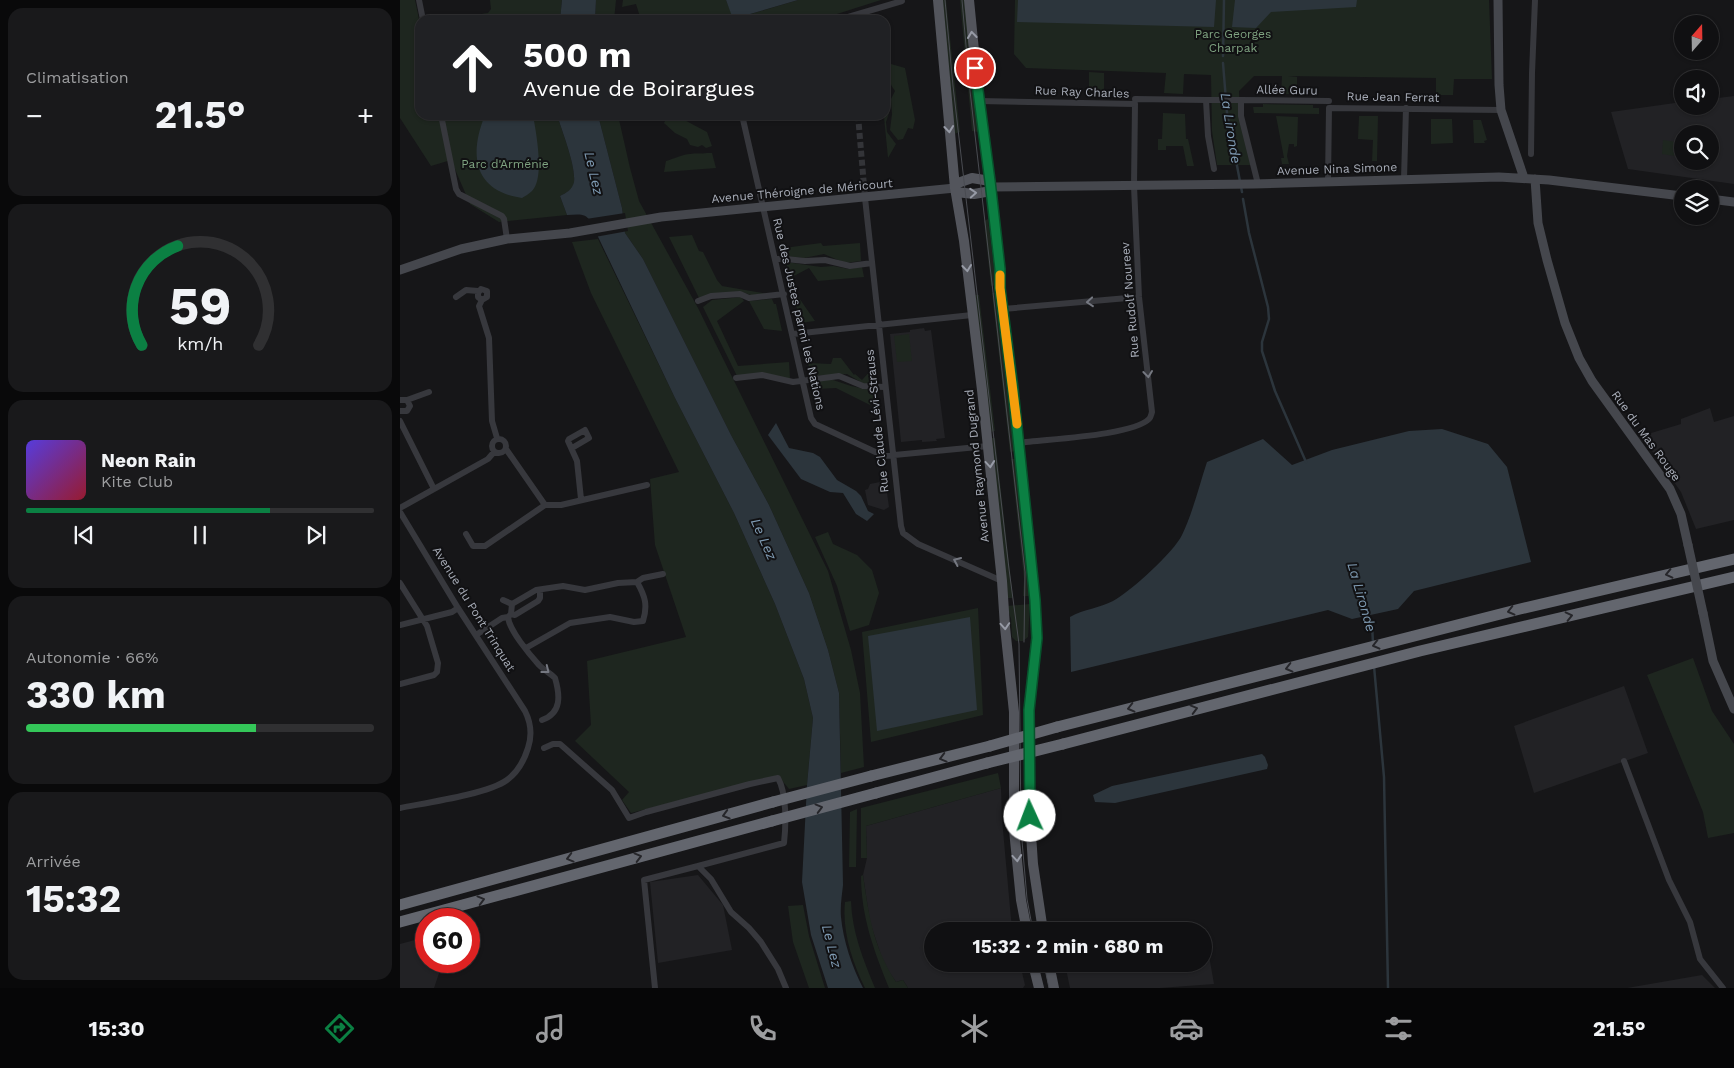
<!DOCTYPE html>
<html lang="fr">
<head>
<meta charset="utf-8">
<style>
	:root { --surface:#101012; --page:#19191b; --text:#f1f3f6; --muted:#9c9d9f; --line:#303032; --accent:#0b8043 }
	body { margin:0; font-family:"Work Sans",sans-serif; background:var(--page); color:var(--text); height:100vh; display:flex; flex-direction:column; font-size:19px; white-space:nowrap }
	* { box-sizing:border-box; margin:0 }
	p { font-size:16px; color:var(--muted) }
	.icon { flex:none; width:28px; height:28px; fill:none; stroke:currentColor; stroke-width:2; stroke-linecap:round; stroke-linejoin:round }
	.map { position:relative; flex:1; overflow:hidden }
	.panel { display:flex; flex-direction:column; gap:8px; padding:8px; background:#09090a; width:400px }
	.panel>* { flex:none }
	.guide { position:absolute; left:15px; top:15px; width:475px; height:105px; border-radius:15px; box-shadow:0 1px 4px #0004,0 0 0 1px var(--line); background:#202124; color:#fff; overflow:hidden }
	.needle { width:32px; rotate:20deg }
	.controls { position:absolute; left:1274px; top:15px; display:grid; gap:10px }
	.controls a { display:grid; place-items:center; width:45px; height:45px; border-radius:50%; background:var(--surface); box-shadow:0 1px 4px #0004,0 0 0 1px var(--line); font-size:25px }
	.speed { position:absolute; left:15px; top:908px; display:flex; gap:10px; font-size:25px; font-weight:700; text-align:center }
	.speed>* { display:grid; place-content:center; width:65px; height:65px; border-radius:50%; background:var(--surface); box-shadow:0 1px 4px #0004,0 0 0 1px var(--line); line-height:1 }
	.speed .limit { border:8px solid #d22; background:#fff; color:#111 }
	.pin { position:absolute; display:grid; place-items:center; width:42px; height:42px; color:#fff; margin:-21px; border:2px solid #fff; border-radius:50%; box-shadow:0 1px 5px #0007 }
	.me { position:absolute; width:55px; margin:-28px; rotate:358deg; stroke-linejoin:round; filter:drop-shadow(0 0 4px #0008) }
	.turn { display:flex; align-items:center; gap:18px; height:105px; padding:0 25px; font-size:22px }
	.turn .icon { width:65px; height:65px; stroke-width:2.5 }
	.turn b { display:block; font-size:35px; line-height:42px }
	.big { font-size:38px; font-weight:700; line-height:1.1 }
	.panel .widget { flex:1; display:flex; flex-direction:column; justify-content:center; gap:8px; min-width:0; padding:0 18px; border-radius:15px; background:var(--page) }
	.panel .dial { align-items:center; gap:0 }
	.dial svg { height:130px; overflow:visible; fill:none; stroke:var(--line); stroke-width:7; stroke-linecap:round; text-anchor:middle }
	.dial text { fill:var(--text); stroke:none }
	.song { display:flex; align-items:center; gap:15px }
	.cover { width:60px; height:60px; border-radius:8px; background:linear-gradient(135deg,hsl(250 70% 55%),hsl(350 70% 35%)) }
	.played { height:5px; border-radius:2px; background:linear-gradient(90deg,var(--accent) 70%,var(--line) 70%) }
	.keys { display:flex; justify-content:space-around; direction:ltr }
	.heat { display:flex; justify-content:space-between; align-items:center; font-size:28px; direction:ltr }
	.charge { height:8px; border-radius:4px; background:linear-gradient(90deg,#34c759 66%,var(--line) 0) }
	.trip { position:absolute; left:524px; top:922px; width:288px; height:50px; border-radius:25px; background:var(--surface); box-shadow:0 1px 4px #0004,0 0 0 1px var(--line); font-weight:700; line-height:50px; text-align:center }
	.tab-bar { display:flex; height:80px; justify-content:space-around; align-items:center; background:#060607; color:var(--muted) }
	.tab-bar .icon { width:35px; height:35px }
	.tab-bar .current { color:var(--accent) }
	.tab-bar b { font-size:22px; color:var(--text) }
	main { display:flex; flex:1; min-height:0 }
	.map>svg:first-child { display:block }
	.built { fill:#222225; fill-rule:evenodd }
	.green { fill:#1e261f }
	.water { fill:#2c353c }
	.pier { fill:#161618 }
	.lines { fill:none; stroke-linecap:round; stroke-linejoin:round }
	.stream { stroke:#2c353c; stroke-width:2.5 }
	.street-tunnel { stroke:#333438; stroke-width:6; stroke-dasharray:6 3; stroke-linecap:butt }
	.street { stroke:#37383d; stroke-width:6 }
	.secondary { stroke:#45474d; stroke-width:9 }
	.primary { stroke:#53555c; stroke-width:10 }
	.highway { stroke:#63666e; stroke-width:11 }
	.tram { stroke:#4a4c52; stroke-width:1 }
	.secondary-bridge { stroke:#45474d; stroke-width:9 }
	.highway-bridge { stroke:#63666e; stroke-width:11 }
	.oneway { stroke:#979ba6 }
	.oneway2 { stroke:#757881 }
	.oneway3 { stroke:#26262a }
	.route-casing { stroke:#07532c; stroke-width:12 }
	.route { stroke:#0b8043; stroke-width:9 }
	.slow { stroke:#f59e0b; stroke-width:9 }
	.labels { text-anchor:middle; stroke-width:4; stroke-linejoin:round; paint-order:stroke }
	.park-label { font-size:12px; fill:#7fa381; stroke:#111113 }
	.street-label { font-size:12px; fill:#a8adb8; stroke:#111113 }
	.water-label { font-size:14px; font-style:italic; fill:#7f9bb3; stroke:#111113 }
</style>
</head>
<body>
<main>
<section class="panel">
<div class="widget"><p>Climatisation</p>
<div class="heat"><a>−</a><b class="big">21.5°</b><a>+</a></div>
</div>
<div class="widget dial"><svg viewBox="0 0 100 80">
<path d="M14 69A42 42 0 1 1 86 69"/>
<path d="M14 69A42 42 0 0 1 36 8" stroke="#0b8043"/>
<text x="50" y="56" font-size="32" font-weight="700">59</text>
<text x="50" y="72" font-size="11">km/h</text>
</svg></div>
<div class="widget">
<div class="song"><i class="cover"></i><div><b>Neon Rain</b><p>Kite Club</p></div></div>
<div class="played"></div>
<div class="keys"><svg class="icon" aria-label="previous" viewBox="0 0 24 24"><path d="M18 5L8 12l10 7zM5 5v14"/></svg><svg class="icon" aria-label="pause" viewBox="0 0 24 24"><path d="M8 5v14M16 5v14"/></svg><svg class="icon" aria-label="next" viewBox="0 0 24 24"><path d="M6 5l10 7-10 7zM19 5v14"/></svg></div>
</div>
<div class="widget"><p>Autonomie · 66%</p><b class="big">330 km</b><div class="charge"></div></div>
<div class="widget"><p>Arrivée</p><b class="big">15:32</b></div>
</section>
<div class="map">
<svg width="1334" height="988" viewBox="0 0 1334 988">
	<rect width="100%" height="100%" fill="#161618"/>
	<path class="built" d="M1334,96V184L1228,169L1211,112L1282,102V106H1310V99ZM1282,134H1310V161H1282Z
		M524,328L525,331L531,330L545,438L536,439L537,441L522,442V440L501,442L490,334L510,332V330Z
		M1310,408L1314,422L1334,416V520L1296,529L1281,492L1252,451L1238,437L1281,424V419Z
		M484,477L485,478L489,507L484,510L468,505L465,490L468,489L470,484L480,482V478Z
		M1224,686L1248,753L1134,793L1114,726Z
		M601,788L602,819L611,919L613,931H532V964H620L625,985L623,988H508L503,980L496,982L484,964L470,922L463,875L467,858L466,826Z
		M298,875L323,905L332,950L258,963L250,882Z
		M803,933H805L814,984L760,988H670L665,964H802Z
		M26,937V961H43L34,988H0V944Z
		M1302,975L1315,988H1227Z"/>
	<path class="green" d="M0,0H15L20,24V115H157C162,131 176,166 174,182C173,190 166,193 160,196L167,215L99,222L70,204L51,160L31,166L0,118Z
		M90,0H162L160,20H43L88,13L91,9Z
		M196,0H216L214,20H195Z
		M223,0H326L334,19L398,0H481L418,20H241L236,4L222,7Z
		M541,0H546L560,132L554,134Z
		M560,0H565L578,132L572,131Z
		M615,0H1089L1092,79H1054L1053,95H1036V78L888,76L897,77V94H881L882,76H854L839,91L840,116L851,165H817L812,131L811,75L784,74L783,94L764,93L766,73L626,68L614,54Z
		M491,64L505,68L515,120L513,129L508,128L503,139L498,140L490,130L492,114L491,99L495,91C489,83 486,74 491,64Z
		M689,72L704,73V92H689Z
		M485,77V83L491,91L487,99L489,113L486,122L487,132L496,144L488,158L484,117Z
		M863,104L913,105V108H919V114L854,113L853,107H863Z
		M763,113L785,114L786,139H788L794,166H787L783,146H766V150H758V139H762Z
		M198,115H218L230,168L239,201L298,308L428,571L451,650L460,693L464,767L441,773L439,693L428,650L409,593L369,505L331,435L243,259L225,233L222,208Z
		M268,115H275L307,132L312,146L306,148L302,145L298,147L290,145L287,139L275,133L264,123Z
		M876,116L898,117L897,146L894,147V144H889L887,156L889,164H882L881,158H884Z
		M959,116H978L977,161H972L973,140L958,139Z
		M1031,119H1052L1053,143L1031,144Z
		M1073,120H1081L1087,140L1084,141L1085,143H1074Z
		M1263,140L1282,143V157L1262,154Z
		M307,153H312L316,168L264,172L266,161C273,159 284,154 290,154C296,153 301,154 307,153Z
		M588,219L596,285L591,286L584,221Z
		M292,235L299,251L303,252L317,280L322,286L369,294L354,296L342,292L299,298L269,237Z
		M198,239L275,398L334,513L375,604L404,679L413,718L407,785L389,789L380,778L372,777L231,813L222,800L229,792L175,741L191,725L187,661L286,637L255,545L250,479L279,472L191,293L172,242Z
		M421,243L423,246L460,243L461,261L445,263L424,254L404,258L385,256L384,248Z
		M386,262L421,267L433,266L449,269L462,267L464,277L418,281L409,268L390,278Z
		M597,292L615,451L610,452L592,293Z
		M394,295H397L415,321L400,323Z
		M574,295H579L595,431L590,432Z
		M341,297L344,301L317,321L338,366L389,362L390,379L337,376L303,307L312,300Z
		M372,299L374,304H376L382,331L364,329L349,301Z
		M509,334L512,361L497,362L494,336Z
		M433,358H441L454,375L455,374L462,380L473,368L475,385L464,384L447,374L411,376L408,363L431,364Z
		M430,379L451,386L475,391L476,403L471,402L470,405L436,388L416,389L414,382Z
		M590,438H595L613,598H606Z
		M611,459H616L630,596H623L624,579Z
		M428,532L433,544L457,555L472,570L479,593L469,625L450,631L437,586L415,537Z
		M630,604L628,637L623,641H616L612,637L611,619L607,606Z
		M578,608L583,715L471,742L462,632Z
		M1293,658L1312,711L1334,744V833L1308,838L1303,812L1247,675Z
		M598,773L601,788L466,826L467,858H461V808Z
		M457,809L456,867H449L450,812Z
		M463,875C469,916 473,946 496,982L503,980L508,988H489C474,951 461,916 461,876Z
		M451,901C452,932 463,959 475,988H465C452,962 442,931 445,902Z
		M403,905L409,936L425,988H409L393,942L388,906Z"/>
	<path class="water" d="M162,0H196L195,20H160Z
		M326,0H398L333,19Z
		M618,0H816L814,27L617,22Z
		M835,0H957L956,7L871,12L856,28L832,27Z
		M85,115H133C136,132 145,178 132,191C129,194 125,196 122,198C73,191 69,154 85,115Z
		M157,115H198L222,208L225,233L243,259L331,435L369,505L409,593L428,650L439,693L443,885C442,895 440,906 441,917C443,940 452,967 463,988H428L411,935L402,882L407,785L413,718L404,679L375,604L334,513L275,398L191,222C185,212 177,215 167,215L160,196C166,193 172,190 174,182C176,166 162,131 157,115Z
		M376,423L389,448L413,453L420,457L437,480L456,491L461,496L468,511L474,514L467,521L456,514L443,493L430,492L401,479L368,435Z
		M1042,429L1088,444L1107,467L1131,562L1014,591L998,609L952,619L928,610L671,672L670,617C684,609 700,608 713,601C730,592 774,552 782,535C793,512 799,486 807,462L863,439L892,465L932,450L1009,431Z
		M570,617L577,710L477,731L468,636Z
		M862,754L865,757L868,765L867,769L715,803L695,802L693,795L712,786Z"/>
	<path class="pier" d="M225,213L228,231L195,237L186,219Z"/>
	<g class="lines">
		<path class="stream" d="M823,56L824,0
			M823,63L827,113L842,192
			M843,199L849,233L868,307L869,319L862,342V351L875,391L906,462
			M967,612L972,625L973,643
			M974,666L984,777L988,988"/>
		<path class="street-tunnel" d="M343,115L382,118L405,115
			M458,115L465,198"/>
		<path class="street" d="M19,0L23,20
			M438,20L502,1
			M735,99L806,100L808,136L814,169
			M806,100H841
			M579,101L735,104L734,186L739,297L752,412C751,415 751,417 749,419C732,436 645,439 619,443
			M41,115L56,189L59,194L102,216L104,219L107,239
			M342,115L411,418L415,424L484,456L588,446
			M1131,154L1132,73L1135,0
			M1004,179L1006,108
			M928,181L929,108L1101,110
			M858,184L841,116V100L929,101
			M465,198L501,526L503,533L518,544L602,581
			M376,259H386L405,261L425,260L450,266L472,263
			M56,297L66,290L78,291
			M82,300L78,297V293L81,289L87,291V297L82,300L79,306L89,338L92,421L97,438
			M298,301L311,296L340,294L349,298L384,294
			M603,309L739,297
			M393,334L572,315
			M336,378L362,375L393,382L439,376L463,386L484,387
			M0,400H7L10,406L7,411H0
			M7,400L29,392
			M0,421L34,489
			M92 446a7 7 0 1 1 14 0a7 7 0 1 1-14 0Z
			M172,448L189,438L185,430L169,439L168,441L177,461L181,499
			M106,449L145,505
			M145,505H161L247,485
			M0,508L88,459L94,452
			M0,512L58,608L125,711C131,723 132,736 128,748C124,761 118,772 107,780C88,794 25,803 0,808
			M66,534L73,546H85L145,505
			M0,583L27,626L38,663L37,672L34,675L0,684
			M103,600L112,604
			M111,614L112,604L136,590L163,586L185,590L218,583L237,582L243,578L263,574
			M108,617C109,630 130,655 139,665C144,670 150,673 155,678C160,695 162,713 142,720
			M0,625L52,612L58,608
			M76,635L102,618L108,617L111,614L115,615L138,601L140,598V590
			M126,648L170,623L210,617L234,622L243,621C248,605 245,596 237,582
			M144,748L153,744H160L212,790L229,818L246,812L350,784L378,778C387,794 386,825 384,843L298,866L311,879L331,912L349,928L361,942L378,969L386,988
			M1224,761L1269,880L1290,922L1300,959L1323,988
			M255,988L244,880L298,866"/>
		<path class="secondary" d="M1098,0L1099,85L1101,110L1124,178
			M1135,179L1138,223L1147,260L1165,323L1179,358L1192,381L1270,489L1281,514L1288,545
			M591,187L854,184L1099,177L1149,180L1282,196
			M1310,199L1334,202
			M0,270L61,249L107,239L170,233L261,217L555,188
			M1303,613L1313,661L1334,709"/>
		<path class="primary" d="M538,0L555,188L564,241L582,390L602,581L605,627L614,712V830L621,900L627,931
			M569,0L579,101L590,181L600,269V288L613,389L635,600L637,638L629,710V804L633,864L643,931
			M555,184L572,178L590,181
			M556,192L574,194L591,191
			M633,964L639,988
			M649,964L654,988"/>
		<path class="highway" d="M657,727L1120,609L1334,559
			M663,744L1020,651L1334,577
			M471,776L590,746
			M476,793L587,763
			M0,905L373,802
			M0,922L372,821"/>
		<path class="tram" d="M545,0L553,86L609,569L619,644L621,829L627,899L633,931
			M562,0L570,91L625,572L624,642
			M644,964L649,988"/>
		<path class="secondary-bridge" d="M1288,545L1303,613"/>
		<path class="highway-bridge" d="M590,746L657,727
			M587,763L663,744
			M373,802L471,776
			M372,821L476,793"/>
	</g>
	<defs><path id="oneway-chevron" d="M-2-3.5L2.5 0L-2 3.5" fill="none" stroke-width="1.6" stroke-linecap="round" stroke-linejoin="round" transform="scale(1.25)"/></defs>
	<g class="oneway">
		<use href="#oneway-chevron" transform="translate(572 35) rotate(-96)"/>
		<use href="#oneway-chevron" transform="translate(549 129) rotate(84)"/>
		<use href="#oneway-chevron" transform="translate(573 193) rotate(-4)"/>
		<use href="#oneway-chevron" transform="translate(567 268) rotate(83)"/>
		<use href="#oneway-chevron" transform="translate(590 464) rotate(85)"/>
		<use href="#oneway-chevron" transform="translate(605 626) rotate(86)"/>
		<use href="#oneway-chevron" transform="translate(617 858) rotate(85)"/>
	</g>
	<g class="oneway2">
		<use href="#oneway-chevron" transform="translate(690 302) rotate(175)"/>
		<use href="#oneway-chevron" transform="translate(748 374) rotate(83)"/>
		<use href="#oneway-chevron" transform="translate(557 561) rotate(-156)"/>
		<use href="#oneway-chevron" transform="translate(146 670) rotate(38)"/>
	</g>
	<g class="oneway3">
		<use href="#oneway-chevron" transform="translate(1269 574) rotate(167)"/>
		<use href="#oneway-chevron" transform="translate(1111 611) rotate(166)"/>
		<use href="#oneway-chevron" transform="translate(1169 616) rotate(-13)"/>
		<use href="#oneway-chevron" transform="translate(976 645) rotate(166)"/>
		<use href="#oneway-chevron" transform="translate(889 668) rotate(166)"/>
		<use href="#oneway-chevron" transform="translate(731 708) rotate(166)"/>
		<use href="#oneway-chevron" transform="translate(794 709) rotate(-15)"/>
		<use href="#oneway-chevron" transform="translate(543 758) rotate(165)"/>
		<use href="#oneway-chevron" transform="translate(419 808) rotate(-15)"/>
		<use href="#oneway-chevron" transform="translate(326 815) rotate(164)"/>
		<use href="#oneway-chevron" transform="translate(238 857) rotate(-15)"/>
		<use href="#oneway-chevron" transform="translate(170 858) rotate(165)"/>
		<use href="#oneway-chevron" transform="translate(81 900) rotate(-15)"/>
	</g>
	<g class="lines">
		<g class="route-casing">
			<path id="route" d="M575,68L590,181L600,269V288L613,389L635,600L637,638L629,710L630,816"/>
		</g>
		<use href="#route" class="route"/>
		<path class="slow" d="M600,275V288L617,424"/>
	</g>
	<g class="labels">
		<g class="park-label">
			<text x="833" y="38">Parc Georges<tspan x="833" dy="14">Charpak</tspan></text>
			<text x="105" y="168">Parc d'Arménie</text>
		</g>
		<g class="street-label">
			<text transform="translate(887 90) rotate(1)" y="4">Allée Guru</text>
			<text transform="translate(682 92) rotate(2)" y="4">Rue Ray Charles</text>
			<text transform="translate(993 97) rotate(1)" y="4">Rue Jean Ferrat</text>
			<text transform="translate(937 169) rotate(-2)" y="4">Avenue Nina Simone</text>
			<text transform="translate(402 191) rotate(-5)" y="4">Avenue Théroigne de Méricourt</text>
			<text transform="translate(730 300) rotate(-95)" y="4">Rue Rudolf Noureev</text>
			<text transform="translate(399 314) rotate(77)" y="4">Rue des Justes parmi les Nations</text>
			<text transform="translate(477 421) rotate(-96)" y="4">Rue Claude Lévi-Strauss</text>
			<text transform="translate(1246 436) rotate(54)" y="4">Rue du Mas Rouge</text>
			<text transform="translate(577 466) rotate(-96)" y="4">Avenue Raymond Dugrand</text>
			<text transform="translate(74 609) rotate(58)" y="4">Avenue du Pont Trinquat</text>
		</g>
		<g class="water-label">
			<text transform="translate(831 128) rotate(81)" y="5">La Lironde</text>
			<text transform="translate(194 173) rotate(77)" y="5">Le Lez</text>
			<text transform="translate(364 539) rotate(66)" y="5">Le Lez</text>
			<text transform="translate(962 597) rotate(74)" y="5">La Lironde</text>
			<text transform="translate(432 946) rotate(76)" y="5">Le Lez</text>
		</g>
	</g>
</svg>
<div class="controls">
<a><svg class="needle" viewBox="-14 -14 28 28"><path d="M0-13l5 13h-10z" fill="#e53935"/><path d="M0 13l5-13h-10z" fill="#9c9d9f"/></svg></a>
<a><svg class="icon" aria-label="sound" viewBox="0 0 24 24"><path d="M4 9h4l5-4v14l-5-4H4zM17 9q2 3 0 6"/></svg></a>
<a><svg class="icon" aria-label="search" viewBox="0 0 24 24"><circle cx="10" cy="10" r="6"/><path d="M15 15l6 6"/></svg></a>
<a><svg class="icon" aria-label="layers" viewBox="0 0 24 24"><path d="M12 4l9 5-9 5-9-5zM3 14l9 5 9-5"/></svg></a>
</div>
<div class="speed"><div class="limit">60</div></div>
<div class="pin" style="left:575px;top:68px;background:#d93025"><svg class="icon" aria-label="arrive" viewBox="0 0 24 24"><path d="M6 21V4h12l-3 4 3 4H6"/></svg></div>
<svg class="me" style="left:630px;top:816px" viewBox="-20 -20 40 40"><circle r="19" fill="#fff"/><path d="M0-13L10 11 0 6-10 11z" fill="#0b8043"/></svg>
<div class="trip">15:32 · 2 min · 680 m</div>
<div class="guide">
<div class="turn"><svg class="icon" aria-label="ahead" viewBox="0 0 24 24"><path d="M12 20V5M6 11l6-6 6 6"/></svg><div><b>500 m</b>Avenue de Boirargues</div></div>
</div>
</div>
</main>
<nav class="tab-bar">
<b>15:30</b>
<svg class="icon current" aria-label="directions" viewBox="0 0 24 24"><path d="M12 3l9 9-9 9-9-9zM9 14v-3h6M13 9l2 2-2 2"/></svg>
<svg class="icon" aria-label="music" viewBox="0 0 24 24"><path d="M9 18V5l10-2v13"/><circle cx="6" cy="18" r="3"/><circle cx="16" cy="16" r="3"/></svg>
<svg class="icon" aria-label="phone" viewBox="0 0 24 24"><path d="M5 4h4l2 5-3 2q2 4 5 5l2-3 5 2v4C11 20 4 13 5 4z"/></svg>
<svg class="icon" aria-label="climate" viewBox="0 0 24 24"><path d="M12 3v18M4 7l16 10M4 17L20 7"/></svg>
<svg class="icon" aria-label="car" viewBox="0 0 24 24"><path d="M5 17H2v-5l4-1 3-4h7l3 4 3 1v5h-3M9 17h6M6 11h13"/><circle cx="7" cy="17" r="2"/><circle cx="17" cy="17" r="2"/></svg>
<svg class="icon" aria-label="filters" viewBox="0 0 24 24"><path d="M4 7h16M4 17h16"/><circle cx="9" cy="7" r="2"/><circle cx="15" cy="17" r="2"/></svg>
<b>21.5°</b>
</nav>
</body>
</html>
